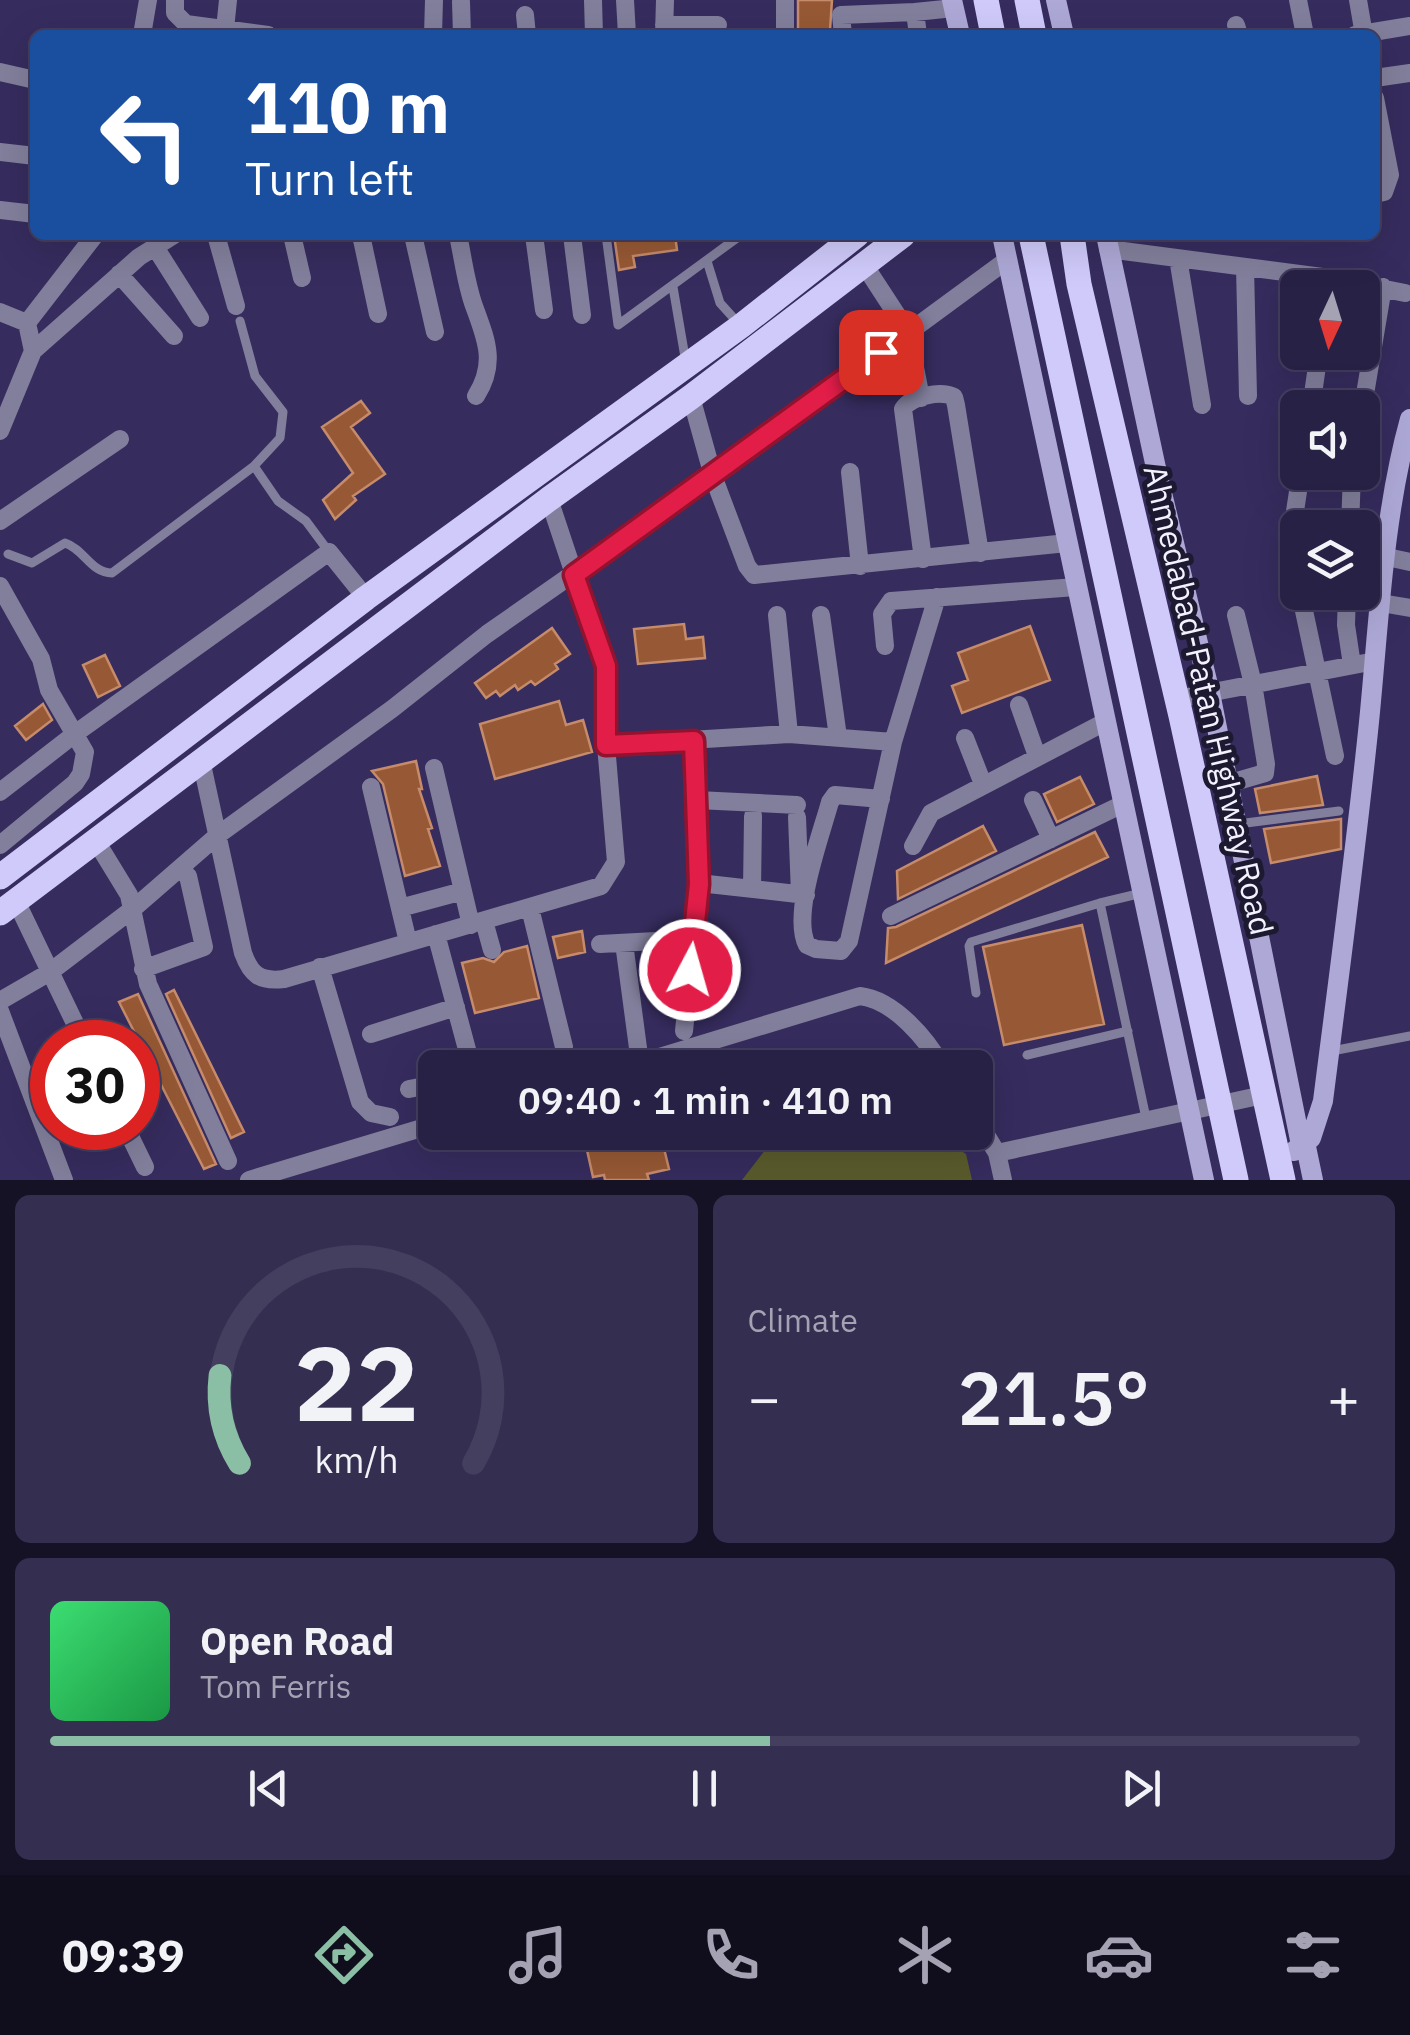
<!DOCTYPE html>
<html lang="en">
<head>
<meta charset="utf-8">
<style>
	:root { --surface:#282146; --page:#342e51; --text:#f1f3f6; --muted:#a5a3b3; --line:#443e5f; --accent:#8abfa5 }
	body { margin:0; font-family:"IBM Plex Sans",sans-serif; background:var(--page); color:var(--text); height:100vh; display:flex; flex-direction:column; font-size:38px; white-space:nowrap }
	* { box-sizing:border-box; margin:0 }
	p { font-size:32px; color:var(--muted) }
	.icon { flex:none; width:55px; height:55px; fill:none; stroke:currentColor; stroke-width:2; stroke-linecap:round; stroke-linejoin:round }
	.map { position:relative; height:1180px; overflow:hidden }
	.side { display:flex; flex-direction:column; gap:15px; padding:15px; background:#161226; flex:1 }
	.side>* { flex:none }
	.banner { position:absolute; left:30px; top:30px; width:1350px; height:210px; border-radius:15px; box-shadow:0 10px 40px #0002,0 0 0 2px var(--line); background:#1a4fa0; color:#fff; overflow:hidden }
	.needle { width:65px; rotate:184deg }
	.fabs { position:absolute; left:1280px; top:270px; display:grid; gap:20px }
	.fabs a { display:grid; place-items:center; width:100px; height:100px; border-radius:15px; background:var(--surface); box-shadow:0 10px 40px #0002,0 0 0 2px var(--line); font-size:50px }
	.speed { position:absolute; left:30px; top:1020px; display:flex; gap:20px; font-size:50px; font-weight:700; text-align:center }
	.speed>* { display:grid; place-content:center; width:130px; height:130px; border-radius:50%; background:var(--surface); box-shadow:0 10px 40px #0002,0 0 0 2px var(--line); line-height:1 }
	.speed .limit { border:15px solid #d22; background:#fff; color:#111 }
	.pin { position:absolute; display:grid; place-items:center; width:85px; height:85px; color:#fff; margin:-42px; border-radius:20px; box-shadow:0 5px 15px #0006 }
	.me { position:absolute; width:110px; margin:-55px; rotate:6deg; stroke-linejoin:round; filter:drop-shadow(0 0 8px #0008) }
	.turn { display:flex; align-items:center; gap:35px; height:210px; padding:0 50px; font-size:45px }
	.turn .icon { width:130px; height:130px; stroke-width:2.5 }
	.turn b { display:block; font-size:70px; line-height:85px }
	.big { font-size:75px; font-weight:600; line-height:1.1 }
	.side .tile { flex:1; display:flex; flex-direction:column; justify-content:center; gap:15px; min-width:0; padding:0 35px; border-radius:15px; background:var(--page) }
	.side .dial { align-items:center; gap:0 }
	.dial svg { height:260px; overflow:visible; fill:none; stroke:var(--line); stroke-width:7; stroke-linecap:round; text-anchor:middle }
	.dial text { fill:var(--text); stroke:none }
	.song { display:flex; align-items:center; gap:30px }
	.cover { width:120px; height:120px; border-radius:15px; background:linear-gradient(135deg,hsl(140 70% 55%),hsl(140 70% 35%)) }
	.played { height:10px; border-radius:5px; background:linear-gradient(90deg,var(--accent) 55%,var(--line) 55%) }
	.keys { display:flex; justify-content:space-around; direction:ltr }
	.heat { display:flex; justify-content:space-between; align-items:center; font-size:55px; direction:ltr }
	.side .tiles { flex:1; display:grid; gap:15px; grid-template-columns:1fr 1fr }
	.tile:last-child { grid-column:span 2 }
	.trip { position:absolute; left:418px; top:1050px; width:575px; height:100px; border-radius:15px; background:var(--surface); box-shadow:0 10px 40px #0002,0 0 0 2px var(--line); font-weight:600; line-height:100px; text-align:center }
	.tabs { display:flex; height:160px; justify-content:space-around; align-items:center; background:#100d1c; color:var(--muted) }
	.tabs .icon { width:70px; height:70px }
	.tabs .active { color:var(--accent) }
	.tabs b { font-size:45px; color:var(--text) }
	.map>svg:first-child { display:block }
	.green { fill:#5a5b2c }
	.building { fill:#975935; stroke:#c68b6b; stroke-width:2.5 }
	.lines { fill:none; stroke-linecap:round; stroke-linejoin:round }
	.lane { stroke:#827f9c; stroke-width:9 }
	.street { stroke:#827f9c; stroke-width:18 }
	.secondary { stroke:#ada8d6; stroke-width:20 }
	.primary { stroke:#cfcafa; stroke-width:25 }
	.route-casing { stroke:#92132f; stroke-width:25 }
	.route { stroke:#e11d48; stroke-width:18 }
	.labels { text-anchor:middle; stroke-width:10; stroke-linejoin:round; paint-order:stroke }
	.street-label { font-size:32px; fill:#f3f2ff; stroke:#1d1930 }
</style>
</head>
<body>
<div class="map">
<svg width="1410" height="1180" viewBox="0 0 1410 1180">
	<rect width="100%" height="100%" fill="#362c5e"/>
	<path class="green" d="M801,1133H932L966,1154L972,1180H742L772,1141Z"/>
	<path class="building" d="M798,0H832L830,30H798Z
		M614,235H675L677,250L633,256L635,267L619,270Z
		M361,401L370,413L351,427L385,474L353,496L356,500L335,519L323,500L353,473L322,427Z
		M684,624L686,639L703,637L705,658L638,664L634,629Z
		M1030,626L1050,680L962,713L952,686L968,680L958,653Z
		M552,628L570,654L555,664L558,669L535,685L531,681L518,690L515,685L500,696L496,691L486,698L475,683Z
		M105,655L120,686L98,697L83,665Z
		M559,701L566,725L583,720L592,752L495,779L480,724Z
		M43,704L52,720L26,740L15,726Z
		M416,761L422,789H419L432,828L428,829L440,866L405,876L383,784L372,771Z
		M1317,776L1323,805L1260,813L1255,789Z
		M1080,777L1094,804L1057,822L1044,794Z
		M1341,819V849L1271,863L1264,829Z
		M983,826L996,851L898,899L897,871Z
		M1095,832L1108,857L886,963L888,928L896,927Z
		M1082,925L1104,1024L1004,1045L983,947Z
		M582,931L585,952L558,958L553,937Z
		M527,946L539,998L475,1013L462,963L483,958L494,962L504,952Z
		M174,990L244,1132L231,1138L166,994Z
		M138,994L216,1164L204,1169L119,1002Z
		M583,1132H660L669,1169L647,1174L649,1180H605L604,1175L593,1177Z"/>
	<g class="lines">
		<path class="lane" d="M606,235L618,325L741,235
			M707,261L720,303L739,324
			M673,287L686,363
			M254,466L278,501L306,521L329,552
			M8,554L32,563L65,543C84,549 91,573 112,573L254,466L280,438L283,412L255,376L240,321
			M1238,824L1339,811
			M1142,893L1100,903L1146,1118
			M976,993L969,946L971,942L1100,903
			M1332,1051L1410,1036
			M1027,1055L1128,1031"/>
		<path class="street" d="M175,0V13L186,24L268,35
			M593,0L594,35
			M625,0L627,35
			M1298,0L1305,35
			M1358,0L1364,35
			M461,2L462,35
			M525,15L527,35
			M664,25H718
			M1236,25L1239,35
			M225,29L228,0
			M664,34L665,0
			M142,35L148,0
			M433,35L434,0
			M785,35V0
			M843,35L841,15L915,12
			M918,35L915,12L954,8
			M1355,35L1410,26
			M0,72L35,80
			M1375,78L1410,73
			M1375,98L1390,175L1384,192L1375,194
			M0,152L35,156
			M0,210L35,214
			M216,235L236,306
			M292,235L302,278
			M361,235L378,314
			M413,235L435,332
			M458,235C463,258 466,284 474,306C486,339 497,363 476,396
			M534,235L544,310
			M572,235L582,315
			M155,247L200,318
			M1108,249L1330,278L1405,293
			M1178,258L1202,405
			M863,263L908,332L921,398
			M1245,267L1248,396
			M119,274L174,336
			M0,312L27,323L33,351L0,431
			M27,323L95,235
			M33,351L139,257L174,235
			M691,397L713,476L747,566L754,575L1067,543
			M1311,408L1319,352
			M1362,412L1383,287
			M850,472L860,566
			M0,521L120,439
			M1350,528L1352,472
			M1387,557L1410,562
			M923,559L903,409C911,396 941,390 954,397L956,405L980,553
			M1298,581L1290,544L1301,472
			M0,586L41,659L49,690L85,752L81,774L75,783L0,845
			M1300,592L1335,756
			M1347,592L1346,625L1352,665
			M1381,603L1410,608
			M777,615L789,734
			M821,615L838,737
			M885,646L882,614L891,601L1076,587
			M1177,699L1375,661
			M1019,705L1037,756
			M965,738L983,784
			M606,745L789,734L893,742
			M201,760L243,953C251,975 260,982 284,979L601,886L616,862L606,745L605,667L549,499
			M434,768L471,925
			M1227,784L1265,773L1266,764L1253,684L1236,615
			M371,787L408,942
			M0,792L76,733L329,552L366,598
			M881,799L835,795L830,802C821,835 791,915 807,945L816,949L841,951L849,941L893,742L937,597
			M697,800L797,805
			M1033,800L1051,839
			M797,817L800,894
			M96,841L129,895L148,984L228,1161
			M913,846L931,813L1105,722
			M699,883L806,895
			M752,889L753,816
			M16,901L84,1042
			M400,908L463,891
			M530,908L564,1047
			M891,916L1123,804
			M484,921L492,950
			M436,934L472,1068
			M624,943L638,1048
			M600,944L693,939
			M320,967L360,1102L371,1113L390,1117
			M143,969L204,947L188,876
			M0,1001L50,972L134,908L218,835L392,709L487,634L713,476L1007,260
			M0,1011L64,1180
			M684,1031L699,883L694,741
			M371,1034L456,1007
			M623,1068L860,996C894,1000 927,1039 943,1068
			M409,1089L435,1084
			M975,1117L997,1153L1003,1180
			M126,1128L145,1167
			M997,1153L1263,1095
			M249,1180L435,1124"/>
		<path class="secondary" d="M952,0L960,35
			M1056,0L1064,35
			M1002,235L1204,1180
			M1106,235L1156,468L1210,693L1301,1145
			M1305,1142L1313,1180
			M1294,1151L1311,1138L1323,1101C1339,975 1356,849 1369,722C1379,622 1383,516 1410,419"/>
		<path class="primary" d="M986,0L993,35
			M1027,0L1034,35
			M1031,235L1236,1180
			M1072,235L1079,284L1181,716L1283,1180
			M0,877L366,598L741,326L857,235
			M0,913L549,499L691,397L903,235"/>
	</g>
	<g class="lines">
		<g class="route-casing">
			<path id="route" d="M690,970L699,884L694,741L606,745V666L574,575L881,352"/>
		</g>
		<use href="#route" class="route"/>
	</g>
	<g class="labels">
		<g class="street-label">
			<text transform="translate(1208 700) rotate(77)" y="11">Ahmedabad-Patan Highway Road</text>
		</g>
	</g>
</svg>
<div class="fabs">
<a><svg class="needle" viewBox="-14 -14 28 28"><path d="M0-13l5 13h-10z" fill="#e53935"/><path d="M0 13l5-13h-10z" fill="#a5a3b3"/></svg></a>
<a><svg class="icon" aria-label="sound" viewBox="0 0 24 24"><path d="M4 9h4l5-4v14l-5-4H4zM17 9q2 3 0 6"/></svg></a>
<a><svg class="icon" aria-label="layers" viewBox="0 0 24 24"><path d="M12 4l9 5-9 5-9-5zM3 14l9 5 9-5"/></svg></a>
</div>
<div class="speed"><div class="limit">30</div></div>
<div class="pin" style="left:881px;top:352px;background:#d93025"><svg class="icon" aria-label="arrive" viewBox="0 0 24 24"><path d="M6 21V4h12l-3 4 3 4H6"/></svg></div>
<svg class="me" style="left:690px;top:970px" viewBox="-20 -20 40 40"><circle r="17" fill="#e11d48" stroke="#fff" stroke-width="3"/><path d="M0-11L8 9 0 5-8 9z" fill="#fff"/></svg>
<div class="trip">09:40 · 1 min · 410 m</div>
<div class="banner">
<div class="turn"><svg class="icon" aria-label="left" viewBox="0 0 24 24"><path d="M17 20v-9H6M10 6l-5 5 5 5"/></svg><div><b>110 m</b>Turn left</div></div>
</div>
</div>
<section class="side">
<div class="tiles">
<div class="tile dial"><svg viewBox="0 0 100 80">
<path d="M14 69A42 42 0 1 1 86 69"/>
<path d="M14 69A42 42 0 0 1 8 42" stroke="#8abfa5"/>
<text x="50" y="56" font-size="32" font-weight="700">22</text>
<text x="50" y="72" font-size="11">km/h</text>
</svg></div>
<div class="tile"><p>Climate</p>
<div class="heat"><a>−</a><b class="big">21.5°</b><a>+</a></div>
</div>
<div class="tile">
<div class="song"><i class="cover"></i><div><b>Open Road</b><p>Tom Ferris</p></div></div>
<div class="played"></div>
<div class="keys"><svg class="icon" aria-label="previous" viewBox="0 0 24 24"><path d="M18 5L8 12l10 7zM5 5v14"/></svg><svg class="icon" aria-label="pause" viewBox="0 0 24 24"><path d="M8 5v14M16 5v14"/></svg><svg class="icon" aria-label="next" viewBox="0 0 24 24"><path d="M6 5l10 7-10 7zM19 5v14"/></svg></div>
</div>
</div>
</section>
<nav class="tabs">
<b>09:39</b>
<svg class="icon active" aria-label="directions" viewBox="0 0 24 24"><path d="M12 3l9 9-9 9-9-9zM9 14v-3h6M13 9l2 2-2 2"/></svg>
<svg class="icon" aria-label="music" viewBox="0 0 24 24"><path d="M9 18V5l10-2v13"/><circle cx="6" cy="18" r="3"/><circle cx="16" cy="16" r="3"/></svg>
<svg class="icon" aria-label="phone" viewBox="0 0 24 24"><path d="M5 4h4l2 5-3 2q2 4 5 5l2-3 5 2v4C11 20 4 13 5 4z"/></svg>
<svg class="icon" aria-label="climate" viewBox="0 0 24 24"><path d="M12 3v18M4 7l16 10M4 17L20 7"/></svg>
<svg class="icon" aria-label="car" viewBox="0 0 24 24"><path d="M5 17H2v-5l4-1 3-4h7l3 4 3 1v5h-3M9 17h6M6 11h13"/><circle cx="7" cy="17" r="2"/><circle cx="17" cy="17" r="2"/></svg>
<svg class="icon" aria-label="filters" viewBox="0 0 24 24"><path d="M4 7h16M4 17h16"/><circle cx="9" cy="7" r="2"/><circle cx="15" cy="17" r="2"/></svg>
</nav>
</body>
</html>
